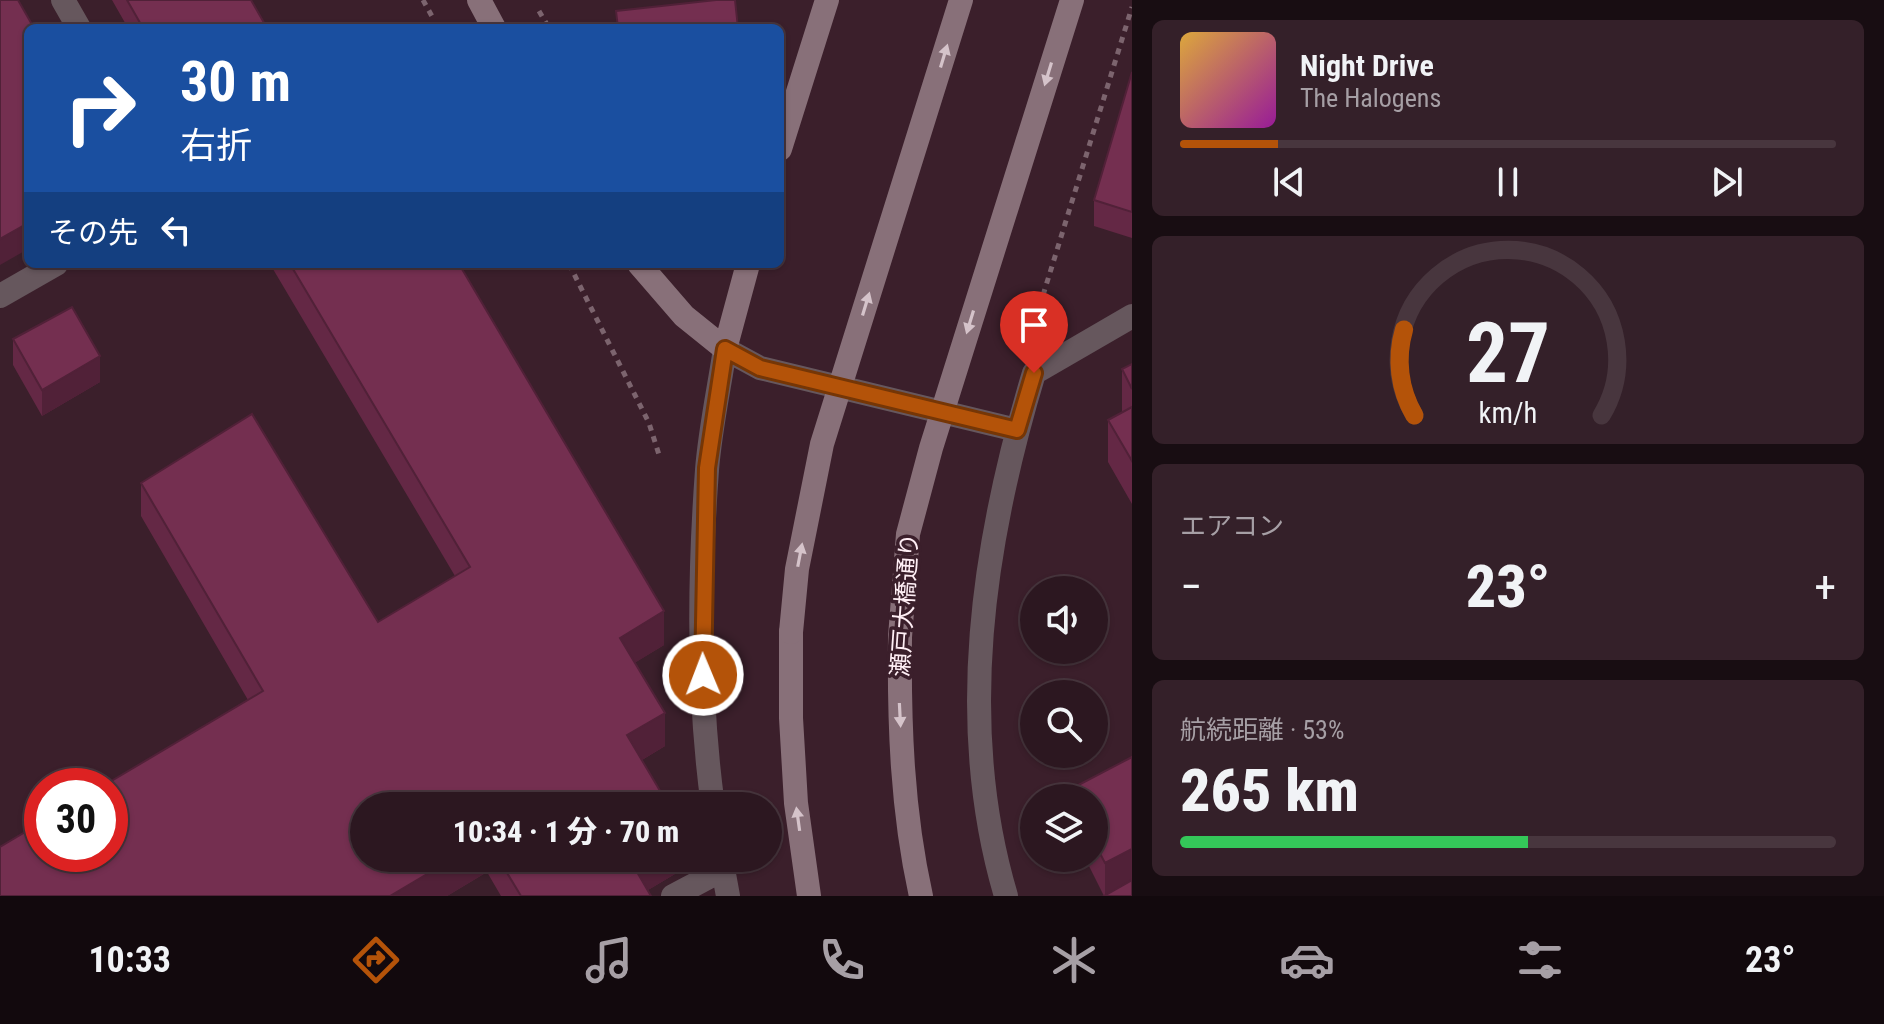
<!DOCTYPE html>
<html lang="ja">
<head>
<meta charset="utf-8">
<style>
	:root { --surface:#2c1720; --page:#342029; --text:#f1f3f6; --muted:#a69fa5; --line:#48363e; --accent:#b45309 }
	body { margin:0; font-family:"Roboto Condensed","Noto Sans JP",sans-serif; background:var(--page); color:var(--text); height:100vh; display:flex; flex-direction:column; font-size:30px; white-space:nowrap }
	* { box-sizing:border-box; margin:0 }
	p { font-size:26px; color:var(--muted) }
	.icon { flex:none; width:44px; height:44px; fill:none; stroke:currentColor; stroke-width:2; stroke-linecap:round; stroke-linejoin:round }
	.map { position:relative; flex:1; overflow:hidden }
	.details { display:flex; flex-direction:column; gap:20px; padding:20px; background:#180d12; width:752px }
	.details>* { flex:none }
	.banner { position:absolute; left:24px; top:24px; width:760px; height:244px; border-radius:12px; box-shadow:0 2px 6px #0004,0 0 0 2px var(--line); background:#1a4fa0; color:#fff; overflow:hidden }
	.controls { position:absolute; left:1020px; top:576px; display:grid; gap:16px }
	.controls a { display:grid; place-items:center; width:88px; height:88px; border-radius:50%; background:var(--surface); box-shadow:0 2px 6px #0004,0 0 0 2px var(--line); font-size:40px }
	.speed { position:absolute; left:24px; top:768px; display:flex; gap:16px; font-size:40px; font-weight:700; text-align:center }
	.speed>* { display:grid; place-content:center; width:104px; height:104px; border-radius:50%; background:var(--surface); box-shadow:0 2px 6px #0004,0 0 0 2px var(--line); line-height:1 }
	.speed .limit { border:12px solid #d22; background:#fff; color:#111 }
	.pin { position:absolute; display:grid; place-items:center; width:68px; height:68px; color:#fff; margin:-82px -34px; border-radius:50% 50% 50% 0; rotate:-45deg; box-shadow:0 0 8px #0007 }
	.pin .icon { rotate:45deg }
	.me { position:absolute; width:88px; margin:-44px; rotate:359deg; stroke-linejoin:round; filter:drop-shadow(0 0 6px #0008) }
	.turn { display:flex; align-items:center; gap:28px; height:168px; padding:0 24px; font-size:36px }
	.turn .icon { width:104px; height:104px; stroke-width:2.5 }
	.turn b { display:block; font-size:56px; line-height:68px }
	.then { display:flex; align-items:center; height:76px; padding:0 24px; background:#0003; gap:16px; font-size:30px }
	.big { font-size:60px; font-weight:800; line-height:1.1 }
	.details .widget { flex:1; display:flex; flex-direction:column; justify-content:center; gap:12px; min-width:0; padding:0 28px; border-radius:12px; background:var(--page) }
	.details .dial { align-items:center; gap:0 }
	.dial svg { height:208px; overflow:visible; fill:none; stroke:var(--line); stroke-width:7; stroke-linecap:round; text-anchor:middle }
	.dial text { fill:var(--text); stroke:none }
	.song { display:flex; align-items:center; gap:24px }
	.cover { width:96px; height:96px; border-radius:12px; background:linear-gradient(135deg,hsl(40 70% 55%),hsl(300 70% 35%)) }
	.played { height:8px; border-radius:4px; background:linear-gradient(90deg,var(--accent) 15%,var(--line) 15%) }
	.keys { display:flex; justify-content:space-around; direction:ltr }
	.heat { display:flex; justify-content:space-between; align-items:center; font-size:44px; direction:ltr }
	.charge { height:12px; border-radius:6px; background:linear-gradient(90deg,#34c759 53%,var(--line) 0) }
	.trip { position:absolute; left:350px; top:792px; width:432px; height:80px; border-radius:40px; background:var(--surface); box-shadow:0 2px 6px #0004,0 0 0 2px var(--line); font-weight:800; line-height:80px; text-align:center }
	.tab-bar { display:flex; height:128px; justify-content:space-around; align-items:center; background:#12090d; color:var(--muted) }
	.tab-bar .icon { width:56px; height:56px }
	.tab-bar .active { color:var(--accent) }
	.tab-bar b { font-size:36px; color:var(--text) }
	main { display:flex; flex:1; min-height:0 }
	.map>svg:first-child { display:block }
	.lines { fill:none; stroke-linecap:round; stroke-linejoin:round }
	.path { stroke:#7c646e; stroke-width:5; stroke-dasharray:6 6; stroke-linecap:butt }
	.street { stroke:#66575d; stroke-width:24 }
	.secondary { stroke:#887079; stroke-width:24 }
	.secondary-bridge { stroke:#887079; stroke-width:24 }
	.wall { fill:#642845 }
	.shaded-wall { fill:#512138 }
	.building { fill:#742f50; stroke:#512138; stroke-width:2 }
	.oneway { fill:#d5c3ca }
	.route-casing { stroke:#753606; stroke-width:20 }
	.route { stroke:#b45309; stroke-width:14 }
	.labels { text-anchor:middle; stroke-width:7; stroke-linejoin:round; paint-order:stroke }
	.street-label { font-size:24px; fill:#ffeff5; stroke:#3b1f2b }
</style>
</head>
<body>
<main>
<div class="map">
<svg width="1132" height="896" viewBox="0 0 1132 896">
	<rect width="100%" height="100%" fill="#3b1f2b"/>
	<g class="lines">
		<path class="path" d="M423,0L434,20
			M539,11L549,28
			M569,264L649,423L660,458
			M1036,318L1132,7"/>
		<path class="street" d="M63,0L79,28
			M0,296L56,264
			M713,806C698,697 699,579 707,470C710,430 719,389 725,349L760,368L1017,430
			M721,858L728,896
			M673,896L722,870
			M1006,896C955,724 983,542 1034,373L1132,316"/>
		<path class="secondary" d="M479,0L494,28
			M780,149L827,0
			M639,264L684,316L725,349L748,264
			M791,632V718L796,803L809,896
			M900,637C899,724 902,811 921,896"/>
		<path class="secondary-bridge" d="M791,632L797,569L822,444L961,0
			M900,637L908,534L931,448L1072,0"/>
	</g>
	<path class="wall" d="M112,0H251L267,28H128Z
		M1132,72V238L1094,226V200Z
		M270,264H459L664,645L634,663L665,746L642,760L364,858H685V868L648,890L651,896H501L487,872L447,896H0L248,700L141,516V483L378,622L455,576Z
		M13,339L100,382L42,416L13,365Z
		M1132,364V504L1108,462V420L1122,412V369Z
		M1132,757V896H1104L1085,858H1094V798H1067V791Z"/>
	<path class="shaded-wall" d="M28,223V249L0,265V239Z
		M100,356V382L42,416V390Z
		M664,611V645L620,672V638Z
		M665,713V746L627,769V735Z
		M1132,849V883L1105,896V863Z
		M454,858H487V872L447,896H390Z
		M645,858H685V868L638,896L633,865Z"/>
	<path class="building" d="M0,0H18L34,28H28V223L0,239Z
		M127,0H251L267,28H143Z
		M716,0H735L738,28H618L616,11Z
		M1132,72V212L1094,200Z
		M290,264H459L664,611L620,638L665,713L627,735L669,806H364V858H454L390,896H0V847L42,822V854H110V786H103L263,691L141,483L252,414L378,622L470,567Z
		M72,307L100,356L42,390L13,339Z
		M1132,364V389L1122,369Z
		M1132,407V461L1108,420Z
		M1132,757V849L1105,863L1094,842V798H1071L1067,791Z
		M498,858H645L633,865L651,896H521Z
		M1132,880V896H1104Z"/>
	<defs><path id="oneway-solid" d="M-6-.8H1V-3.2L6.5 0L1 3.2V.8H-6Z" transform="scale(2)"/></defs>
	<g class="oneway">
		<use href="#oneway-solid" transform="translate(944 56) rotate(-73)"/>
		<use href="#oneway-solid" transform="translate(1048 74) rotate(107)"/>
		<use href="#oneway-solid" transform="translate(866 304) rotate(-73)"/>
		<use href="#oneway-solid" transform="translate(970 322) rotate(107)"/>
		<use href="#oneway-solid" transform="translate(800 555) rotate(-79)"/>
		<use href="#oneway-solid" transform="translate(900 715) rotate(87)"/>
		<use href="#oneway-solid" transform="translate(798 819) rotate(-98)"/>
	</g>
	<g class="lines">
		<g class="route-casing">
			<path id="route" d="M703,675L707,468L725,349L760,368L1017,430L1034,373"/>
		</g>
		<use href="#route" class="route"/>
	</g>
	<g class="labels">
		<g class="street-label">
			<text transform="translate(905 605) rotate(-86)" y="8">瀬戸大橋通り</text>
		</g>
	</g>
</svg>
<div class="controls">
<a><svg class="icon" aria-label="sound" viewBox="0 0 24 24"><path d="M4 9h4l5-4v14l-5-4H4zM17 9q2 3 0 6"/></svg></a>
<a><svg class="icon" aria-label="search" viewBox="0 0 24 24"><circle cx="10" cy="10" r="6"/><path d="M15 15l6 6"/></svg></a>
<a><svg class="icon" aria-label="layers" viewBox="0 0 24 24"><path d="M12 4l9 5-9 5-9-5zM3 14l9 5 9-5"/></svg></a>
</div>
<div class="speed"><div class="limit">30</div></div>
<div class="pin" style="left:1034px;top:373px;background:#d93025"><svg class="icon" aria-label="arrive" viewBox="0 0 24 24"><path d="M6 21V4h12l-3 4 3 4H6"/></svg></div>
<svg class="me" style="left:703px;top:675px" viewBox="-20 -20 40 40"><circle r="17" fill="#b45309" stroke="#fff" stroke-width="3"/><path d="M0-11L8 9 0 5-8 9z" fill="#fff"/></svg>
<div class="trip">10:34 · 1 分 · 70 m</div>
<div class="banner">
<div class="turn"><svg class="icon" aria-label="right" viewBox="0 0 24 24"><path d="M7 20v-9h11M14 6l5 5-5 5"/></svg><div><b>30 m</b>右折</div></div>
<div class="then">その先<svg class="icon" aria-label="left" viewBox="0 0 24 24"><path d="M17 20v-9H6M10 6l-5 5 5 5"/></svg></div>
</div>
</div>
<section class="details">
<div class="widget">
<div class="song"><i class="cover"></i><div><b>Night Drive</b><p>The Halogens</p></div></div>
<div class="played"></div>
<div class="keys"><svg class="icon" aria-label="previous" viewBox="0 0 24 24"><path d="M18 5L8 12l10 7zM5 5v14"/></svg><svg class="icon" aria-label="pause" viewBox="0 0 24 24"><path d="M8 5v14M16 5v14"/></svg><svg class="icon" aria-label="next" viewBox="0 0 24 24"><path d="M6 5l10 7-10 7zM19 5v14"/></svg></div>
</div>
<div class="widget dial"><svg viewBox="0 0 100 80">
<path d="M14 69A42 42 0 1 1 86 69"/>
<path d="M14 69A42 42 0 0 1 10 36" stroke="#b45309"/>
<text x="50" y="56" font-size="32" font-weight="700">27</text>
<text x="50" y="72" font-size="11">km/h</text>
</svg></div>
<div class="widget"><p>エアコン</p>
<div class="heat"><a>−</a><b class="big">23°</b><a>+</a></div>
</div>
<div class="widget"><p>航続距離 · 53%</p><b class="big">265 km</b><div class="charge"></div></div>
</section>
</main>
<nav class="tab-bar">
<b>10:33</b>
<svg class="icon active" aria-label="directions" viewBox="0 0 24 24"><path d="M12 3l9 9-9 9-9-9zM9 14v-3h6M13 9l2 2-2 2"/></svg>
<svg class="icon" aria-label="music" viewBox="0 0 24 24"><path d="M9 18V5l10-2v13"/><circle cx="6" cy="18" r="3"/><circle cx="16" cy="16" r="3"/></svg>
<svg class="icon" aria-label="phone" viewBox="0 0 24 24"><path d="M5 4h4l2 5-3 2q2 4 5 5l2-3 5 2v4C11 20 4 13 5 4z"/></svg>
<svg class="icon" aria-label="climate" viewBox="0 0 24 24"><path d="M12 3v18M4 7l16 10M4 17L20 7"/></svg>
<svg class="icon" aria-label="car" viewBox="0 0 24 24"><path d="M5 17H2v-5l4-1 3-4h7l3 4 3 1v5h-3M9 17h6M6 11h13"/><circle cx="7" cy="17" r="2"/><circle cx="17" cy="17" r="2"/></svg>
<svg class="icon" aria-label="filters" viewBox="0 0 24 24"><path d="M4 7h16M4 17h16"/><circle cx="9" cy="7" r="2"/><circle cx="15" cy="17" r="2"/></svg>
<b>23°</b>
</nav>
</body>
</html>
